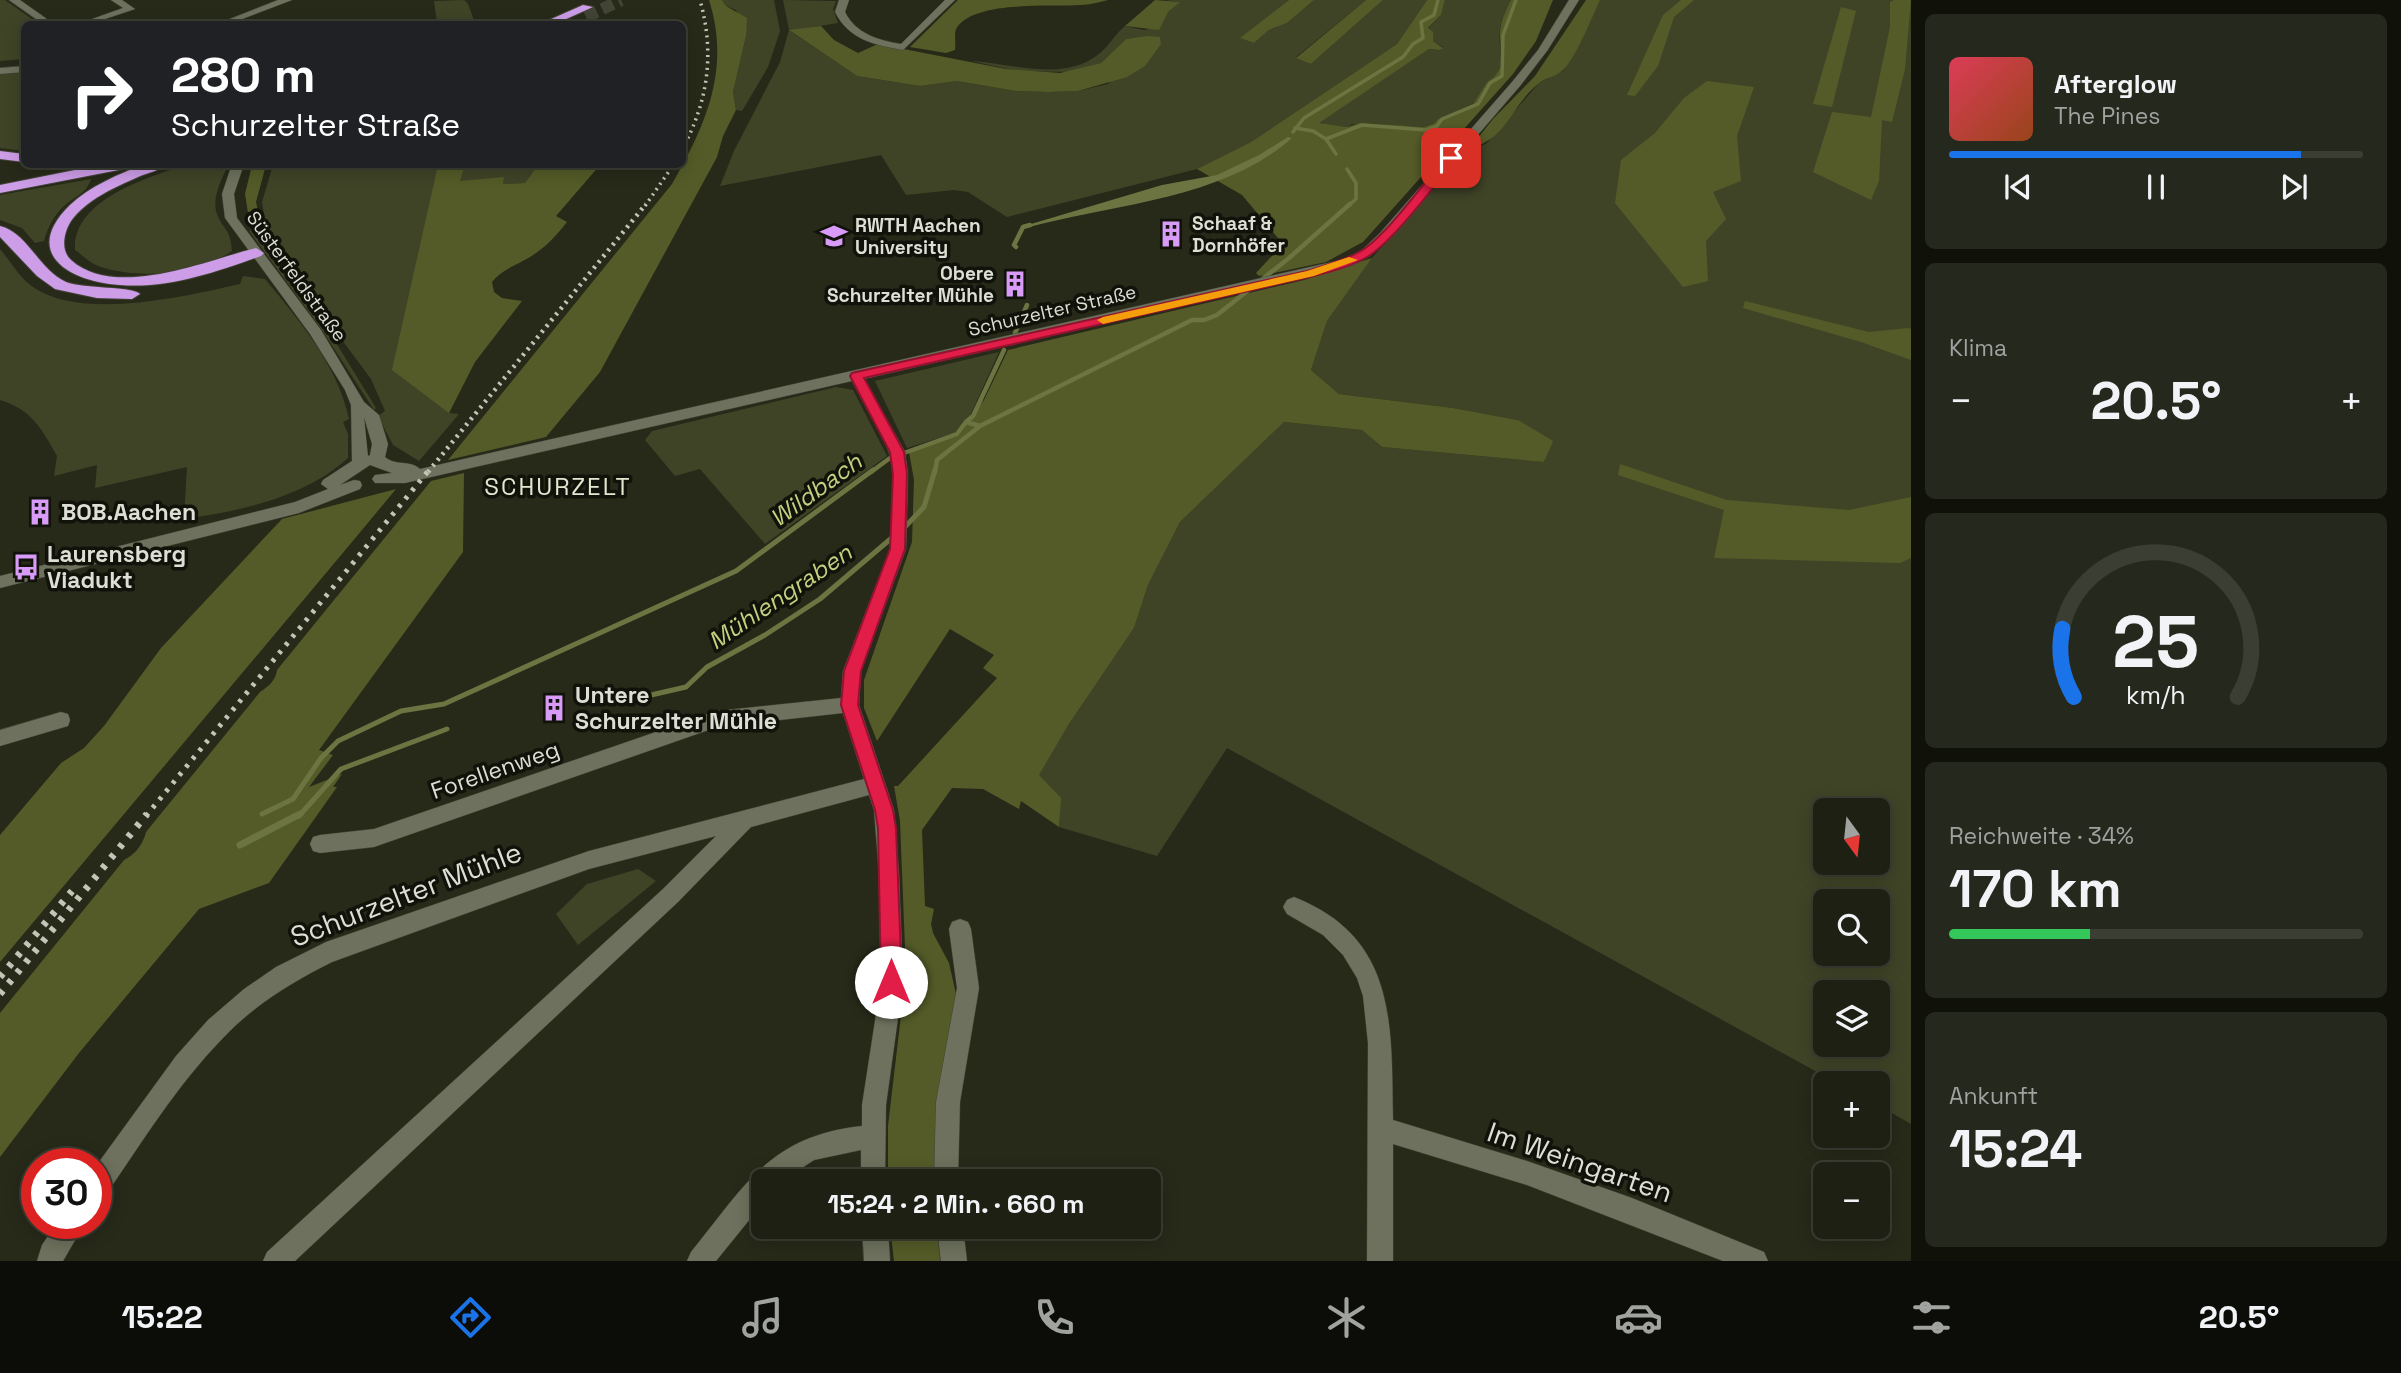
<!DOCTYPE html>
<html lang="de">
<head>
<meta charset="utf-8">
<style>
	:root { --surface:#1d2013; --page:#25281c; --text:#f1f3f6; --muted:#a0a3a0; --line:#3b3e33; --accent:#1a73e8 }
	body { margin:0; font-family:"Space Grotesk",sans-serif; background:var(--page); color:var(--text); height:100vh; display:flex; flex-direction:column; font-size:26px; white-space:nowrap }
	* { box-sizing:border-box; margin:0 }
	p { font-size:23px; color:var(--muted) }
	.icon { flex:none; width:38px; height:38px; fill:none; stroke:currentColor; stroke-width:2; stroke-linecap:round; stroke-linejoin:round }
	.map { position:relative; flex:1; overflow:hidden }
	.side { display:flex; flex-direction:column; gap:14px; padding:14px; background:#10120a; width:490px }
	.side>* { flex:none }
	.hud { position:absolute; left:21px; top:21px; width:665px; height:147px; border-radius:10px; box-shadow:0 4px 18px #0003,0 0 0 2px var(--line); background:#202124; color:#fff; overflow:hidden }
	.needle { width:46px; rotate:165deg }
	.buttons { position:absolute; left:1813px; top:798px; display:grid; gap:14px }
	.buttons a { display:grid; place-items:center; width:77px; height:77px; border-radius:10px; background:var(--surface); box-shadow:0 4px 18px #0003,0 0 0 2px var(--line); font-size:35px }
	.speed { position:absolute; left:21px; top:1148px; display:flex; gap:14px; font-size:35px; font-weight:700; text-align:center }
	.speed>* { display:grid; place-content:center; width:91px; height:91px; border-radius:50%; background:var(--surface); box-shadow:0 4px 18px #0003,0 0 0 2px var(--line); line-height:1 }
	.speed .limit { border:10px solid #d22; background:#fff; color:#111 }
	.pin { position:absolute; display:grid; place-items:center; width:60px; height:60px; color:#fff; margin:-30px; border-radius:14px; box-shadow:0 4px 10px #0006 }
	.me { position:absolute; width:77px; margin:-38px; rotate:0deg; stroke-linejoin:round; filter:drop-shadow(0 0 5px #0008) }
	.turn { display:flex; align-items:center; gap:24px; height:147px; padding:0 35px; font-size:32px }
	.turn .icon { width:91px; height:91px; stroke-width:2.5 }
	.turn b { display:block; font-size:49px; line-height:60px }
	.big { font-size:52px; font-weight:700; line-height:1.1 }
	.side .card { flex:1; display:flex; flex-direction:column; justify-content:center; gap:10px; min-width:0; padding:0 24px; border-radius:10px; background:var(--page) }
	.side .dial { align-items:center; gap:0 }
	.dial svg { height:182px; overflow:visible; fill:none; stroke:var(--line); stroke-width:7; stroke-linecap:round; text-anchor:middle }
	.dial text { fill:var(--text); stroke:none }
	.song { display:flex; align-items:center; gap:21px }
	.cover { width:84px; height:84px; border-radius:10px; background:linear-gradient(135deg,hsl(350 70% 55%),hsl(20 70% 35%)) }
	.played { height:7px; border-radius:4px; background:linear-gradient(90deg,var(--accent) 85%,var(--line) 85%) }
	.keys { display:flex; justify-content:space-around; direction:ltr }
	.heat { display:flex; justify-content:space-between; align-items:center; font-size:38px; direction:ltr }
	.charge { height:10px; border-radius:5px; background:linear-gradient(90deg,#34c759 34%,var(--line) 0) }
	.trip { position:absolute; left:751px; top:1169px; width:410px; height:70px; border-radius:10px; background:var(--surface); box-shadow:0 4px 18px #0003,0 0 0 2px var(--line); font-weight:700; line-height:70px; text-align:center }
	.tab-bar { display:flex; height:112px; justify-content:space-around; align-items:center; background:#0c0d08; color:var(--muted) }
	.tab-bar .icon { width:49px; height:49px }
	.tab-bar .active { color:var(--accent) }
	.tab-bar b { font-size:32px; color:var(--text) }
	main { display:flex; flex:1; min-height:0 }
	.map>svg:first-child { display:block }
	.green { fill:#3f4427; fill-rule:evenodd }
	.forest { fill:#545b28 }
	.water { fill:#6c7541 }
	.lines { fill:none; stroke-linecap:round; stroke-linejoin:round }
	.stream-far3 { stroke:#6c7541; stroke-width:3.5 }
	.stream-far2 { stroke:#6c7541; stroke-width:4.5 }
	.stream-far1 { stroke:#6c7541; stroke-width:5 }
	.stream { stroke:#6c7541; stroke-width:7 }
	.highway-tunnel { stroke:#424535; stroke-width:12; stroke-dasharray:12 6; stroke-linecap:butt }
	.minor-casing { stroke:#414436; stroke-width:1 }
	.highway-casing { stroke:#414436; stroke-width:2 }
	.minor { fill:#6d715d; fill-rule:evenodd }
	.highway { fill:#cd9de8; fill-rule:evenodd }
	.rail-far3 { stroke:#c3c5b9; stroke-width:3.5; stroke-dasharray:2 4.5; stroke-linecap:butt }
	.rail-far2 { stroke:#c3c5b9; stroke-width:4.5; stroke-dasharray:2.5 5; stroke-linecap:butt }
	.rail-far1 { stroke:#c3c5b9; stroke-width:5; stroke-dasharray:3.5 7; stroke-linecap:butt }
	.rail { stroke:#c3c5b9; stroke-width:7; stroke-dasharray:4.5 9; stroke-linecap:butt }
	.route { fill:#e11d48; stroke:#92132f; stroke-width:2 }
	.slow { fill:#f59e0b }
	.labels { text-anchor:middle; stroke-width:7; stroke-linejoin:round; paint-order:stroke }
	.far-poi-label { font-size:19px; font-weight:bold; fill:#dddfd4; stroke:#11120a; text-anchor:start }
	.far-street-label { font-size:19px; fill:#dddfd4; stroke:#11120a }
	.poi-label { font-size:23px; font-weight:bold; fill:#dddfd4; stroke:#11120a; text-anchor:start }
	.street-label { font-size:23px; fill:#dddfd4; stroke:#11120a }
	.neighbourhood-label { font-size:24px; letter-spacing:2px; fill:#e2e7d0; stroke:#11120a }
	.water-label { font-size:24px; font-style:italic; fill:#c3d080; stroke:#11120a }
	.near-street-label { font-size:28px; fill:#dddfd4; stroke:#11120a }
</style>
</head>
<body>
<main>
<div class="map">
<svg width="1911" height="1261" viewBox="0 0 1911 1261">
	<rect width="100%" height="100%" fill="#272a19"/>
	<path class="green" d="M0,0H5L39,24H24V59L0,61Z
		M464,0L468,4L475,23L437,24L434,1Z
		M722,0H774L780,31L768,67L742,111L736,110L733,92L746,36L736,10L726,6Z
		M783,0L836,1L833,9L838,23L790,31L857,76L920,86L957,81L1016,91L1049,92L1078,91L1108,84L1147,36L1126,39L1101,63L1070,72L1017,71L971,61C1012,63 1062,83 1099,54C1109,46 1115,34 1125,26L1144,30L1159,26L1168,12L1179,2L1165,0H1289L1241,38L1254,43L1269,30L1287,23L1314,0H1366L1296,57L1311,64L1383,0H1427L1397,44L1251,142L1197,169L1007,217L968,192L954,190L906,195L881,155L720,186L734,151L780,62L789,30Z
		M1445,0H1511C1494,32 1501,35 1501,67L1494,77L1487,82L1473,104L1438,119L1433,124L1423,127L1352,124L1347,127L1318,123L1429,49L1440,50L1443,47L1433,41L1428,29L1441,15Z
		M1600,0H1911V1124L1878,1105V1083H1837L1227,748L1157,856L1059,827L1060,798L1038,776L1069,724L1134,628L1148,585L1180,522L1284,422L1362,430L1382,447L1545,462L1518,420L1453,408L1339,394L1311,370L1327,321L1372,258L1469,149L1486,144L1539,83L1563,71ZM1825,810H1878V863H1825ZM1825,901H1878V954H1825ZM1825,992H1878V1045H1825Z
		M24,72V151L0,148V74Z
		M186,165H228C222,179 211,198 217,214C224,232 230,227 232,251C197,275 138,280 98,266C90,263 82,255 75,250C72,200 148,177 186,165Z
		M273,165H538L525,183L502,184L504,178L449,413L459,414L419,461L393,445L378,416L385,411L371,379L258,227L265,220L262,202Z
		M91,179C86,194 75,196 64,206C54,215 47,229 44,241L35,243L22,228L0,220V195Z
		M252,229L327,328L376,408L374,410L322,330L249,231Z
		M0,249C11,262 21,280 36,289C85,320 187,296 240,284L243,276L265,279C299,320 338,366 349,419L343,422L348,434V458C305,497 241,511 184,519L187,467L95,488L97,465L54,476L57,456C42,429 31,409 0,400Z
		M999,352L970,416L955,433L907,448L875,381Z
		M836,387L853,390L887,456L765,544L700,469L675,476L645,440L652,431Z
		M638,869L656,881L578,945L556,914L587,884Z"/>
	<path class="forest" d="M709,0H722L726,6L747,18L746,36L733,92L736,110L723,136L717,157L600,372L546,437L448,460L672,184C706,124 731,69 709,0Z
		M958,0H1108C1099,2 1090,5 1081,5C1050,7 973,0 956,29C954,35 956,43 955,50L946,53L910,47Z
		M1155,0L1180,2L1168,12L1159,30L1125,26Z
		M1289,0H1314L1287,23L1269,30L1254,43L1240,38Z
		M1366,0H1383L1311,64L1296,58Z
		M1427,0H1445L1441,15L1428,28L1433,32V41L1443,48L1440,50L1429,49L1319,123L1347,127L1360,123L1423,127L1433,124L1438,119L1473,104L1487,82L1494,77L1501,67C1502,35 1494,32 1511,0H1553L1536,41L1513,74L1363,242L1326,262L1259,276L1256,273L1283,244L1242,195L1197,169L1251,142L1397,44Z
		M1586,0H1600C1592,17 1575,60 1562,71C1555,77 1545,78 1538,84C1510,107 1508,138 1469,149L1493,119L1535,76Z
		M1681,0H1694L1674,17L1658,66L1635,96L1627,95L1663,15Z
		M1894,0H1911L1905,69L1892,122L1882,120L1879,181L1871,200L1813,172L1832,112L1871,117L1890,27V2Z
		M1841,7L1856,11L1832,107L1813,104Z
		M821,26L834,40L858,53L878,44L1006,69L1060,73L1101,63L1126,39L1146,36L1160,37L1161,44L1145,66L1127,77L1078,91L1049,92L1016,91L957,81L920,86L857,76L789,30Z
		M1707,81L1754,87L1737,136L1741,181L1713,192L1726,219L1706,241L1708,281L1683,287L1615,203L1621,160L1655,133L1684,98Z
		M252,165H266L256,202L258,211L248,213L245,194Z
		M438,165H465L460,181L504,177L503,184L525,183L538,165H600L556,216L567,222C556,236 545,248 530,257C517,265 501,270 492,282L494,292L502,298L522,301L475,362L449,413L392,370Z
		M1372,258L1327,321L1311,370L1339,394L1453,408L1518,420L1553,441L1544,462L1382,447L1362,430L1284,422L1180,522L1148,585L1134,628L1069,724L1039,775L1061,798L1059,827L1021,801L1019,809L983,789L952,788L922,830L925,906L934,909L931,924L933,933L949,963L956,994L936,1167L937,1181H888V1126L906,973L900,821L894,786H898L997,678L983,668L994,655L950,629L877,741L864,708V680L912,542L914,480L909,452L959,435L984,400L1008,350L1304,280Z
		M1745,301L1869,332L1908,328L1911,329V360L1861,342L1743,308Z
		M1620,464L1727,500L1849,510L1911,497V558L1900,563L1714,558L1724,510L1618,475Z
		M464,473L463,552L319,750L333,755L309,787L342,774L333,787H337L269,883L199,909L79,1053L0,1157V1013L124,860C136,854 143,844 146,832L260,692C268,687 276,680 277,670L431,481Z
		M396,489L357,536L0,962V835L61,763L84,748L104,726L161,648L282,519Z
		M890,1227H941L945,1261H894Z"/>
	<path class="water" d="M1288,137L1292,138C1222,200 1112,204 1026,228L1021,227L1162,185L1217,175L1259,155Z"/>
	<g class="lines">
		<path class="stream-far3" d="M1295,128L1313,131L1326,139
			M1293,132L1304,118L1403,57L1413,44L1423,38L1421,22L1434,15L1438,0
			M1336,154L1326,139L1362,125L1426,130L1437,126L1442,119L1478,104L1490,83L1502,76L1503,35L1516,0
			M1347,169L1356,183V199L1348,206"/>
		<path class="stream-far2" d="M1016,247L1014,245L1023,227L1030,225
			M1015,333L1027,305
			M966,422L973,416L1004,350
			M871,472L890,458L957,434L966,422L980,426L1192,320H1204L1217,315L1289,258L1350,204
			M935,472L937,460L980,426"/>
		<path class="stream-far1" d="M902,530L924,507L935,470
			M625,701L686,687L707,667L765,635L820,599L894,536
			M262,814L293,799L321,758L338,741L401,711L444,704L736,571L873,470
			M299,816L341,769L447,729"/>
		<path class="stream" d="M240,845L300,814"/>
		<path class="highway-tunnel" d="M586,17L621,0"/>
		<g class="minor-casing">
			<path id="minor" d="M9,0H20L54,24H43Z
				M111,0H122L135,9L90,24H78L123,8Z
				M278,0H292L229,24H217Z
				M839,0H849L845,12C856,34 878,40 901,44L945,0H955L903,50C875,45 849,40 835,12Z
				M1569,0H1579L1547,51L1520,86L1388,239L1370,256L1353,265L864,379L905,452L908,474L906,549L861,671L859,705L894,810L899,874L903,982L886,1105L885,1181H861V1150L814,1160L782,1181H763V1203L716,1261H687L691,1252C745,1186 769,1136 862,1126V1105L881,982L879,874L874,810L869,795L751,827L678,902L295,1261H263L267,1252L664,888L716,836L589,869L332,962C292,982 254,1005 223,1038C177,1085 142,1142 105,1196L96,1199V1166L176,1056L208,1020L244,989L276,967L326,942L589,851L864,779L843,713L717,727L374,847L320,853L313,851L310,844L313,837L320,835L374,829L717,711L841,698L843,671L890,549C892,523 898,474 888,450C879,426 864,404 852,381L405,483H375L372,479L375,475L392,473L370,465L340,485L354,480L360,481L362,485L360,489L299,513L0,588V576L295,502L328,489L321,484L323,480L352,461L351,405L345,390L310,334L225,218L222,194L232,164H244L234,194L237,218L321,330L364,402L379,415L388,444L385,457C395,466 411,460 420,469L1345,259L1362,250L1380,233L1512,82L1538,50ZM364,417L372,444L370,455L368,456Z
				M24,66V72L0,74V68Z
				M61,712L68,714L70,720L68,726L0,746V730Z
				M1294,897C1398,938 1391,1025 1393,1120L1527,1161L1632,1198L1764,1252L1768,1261H1723L1527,1185L1393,1144V1261H1367L1368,1043L1363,996L1357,978L1343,955L1323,935L1287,914L1283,907L1287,900Z
				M960,919L968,922L971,929L979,988L960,1102L958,1181H934L936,1102L957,988L949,929L952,922Z
				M57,1223H85L63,1261H37L42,1245Z
				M862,1227H888L890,1261H864Z
				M937,1227H963L967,1261H941Z"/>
		</g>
		<g class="highway-casing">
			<path id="highway" d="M583,5L593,7L555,24H540Z
				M0,151L24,154V162L0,159Z
				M105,164H135L129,168L0,193V185Z
				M145,164H166C159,171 147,173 138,177C115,187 86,200 71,221C64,232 60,250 71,260C115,300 208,260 256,248L264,253L261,256C216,272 168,289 120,285C71,282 20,254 70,205C90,186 119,174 145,164Z
				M0,226C28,233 39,270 66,282C84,289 132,286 140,294L132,299L97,298L55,289L37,276L0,237Z"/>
		</g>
		<use href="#minor" class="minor"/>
		<use href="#highway" class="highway"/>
		<path class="rail-far3" d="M682,150C708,101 715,54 700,0
			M645,206L674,164"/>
		<path class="rail-far2" d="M428,472L646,204"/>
		<path class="rail-far1" d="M146,816L429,470"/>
		<path class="rail" d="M0,977L72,891
			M0,994L147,814"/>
	</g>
	<path class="route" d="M1447,156L1456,158C1438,182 1391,243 1367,257C1350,267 1329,272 1310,277L864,378L904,452L907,474L905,549L861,671L858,705L893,810L896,828L902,982L899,990L891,992L884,990L881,982L878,828L875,810L841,705L844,671L890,549L893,474L890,452L850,376L852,373L1307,271C1324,265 1343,261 1359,252C1384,239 1426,180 1447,156Z"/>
	<path class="slow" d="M1349,257L1358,260L1314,276L1103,324L1097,320L1103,317L1307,271Z"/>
	<defs>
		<g id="building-bare" transform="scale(2.1)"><path d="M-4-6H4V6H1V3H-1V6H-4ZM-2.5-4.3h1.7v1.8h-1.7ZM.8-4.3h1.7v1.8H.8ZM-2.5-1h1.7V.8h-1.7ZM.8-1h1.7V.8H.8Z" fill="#d89bf8" stroke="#11120a" stroke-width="2.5" paint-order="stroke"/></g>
		<g id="university-bare" transform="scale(2.1)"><path d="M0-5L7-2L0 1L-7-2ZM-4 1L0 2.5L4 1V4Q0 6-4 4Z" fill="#d89bf8" stroke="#11120a" stroke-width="2.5" paint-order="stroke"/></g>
		<g id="bus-bare" transform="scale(2.1)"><path d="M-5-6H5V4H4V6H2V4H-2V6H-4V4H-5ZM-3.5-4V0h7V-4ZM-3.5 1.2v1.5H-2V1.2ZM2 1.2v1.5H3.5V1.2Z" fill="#d89bf8" stroke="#11120a" stroke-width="2.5" paint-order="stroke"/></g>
	</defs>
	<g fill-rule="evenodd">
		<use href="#building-bare" x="1171" y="234"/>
		<use href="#university-bare" x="834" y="236"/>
		<use href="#building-bare" x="1015" y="284"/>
		<use href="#building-bare" x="40" y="512"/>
		<use href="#bus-bare" x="26" y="567"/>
		<use href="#building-bare" x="554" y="708"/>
	</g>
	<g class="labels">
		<g class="far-poi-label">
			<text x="1192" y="230">Schaaf &amp;<tspan x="1192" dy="22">Dornhöfer</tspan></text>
			<text x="855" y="232">RWTH Aachen<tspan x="855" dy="22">University</tspan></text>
			<text x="994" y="280" text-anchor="end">Obere<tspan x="994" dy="22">Schurzelter Mühle</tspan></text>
		</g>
		<g class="far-street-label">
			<text transform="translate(297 276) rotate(54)" y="7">Süsterfeldstraße</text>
			<text transform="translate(1052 310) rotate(-13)" y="7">Schurzelter Straße</text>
		</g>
		<g class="poi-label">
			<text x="61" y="520">BOB.Aachen</text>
			<text x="47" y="562">Laurensberg<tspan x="47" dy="26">Viadukt</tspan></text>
			<text x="575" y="703">Untere<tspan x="575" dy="26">Schurzelter Mühle</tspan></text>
		</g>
		<g class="street-label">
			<text transform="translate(495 770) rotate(-19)" y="8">Forellenweg</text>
		</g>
		<g class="neighbourhood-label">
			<text x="558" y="495">SCHURZELT</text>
		</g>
		<g class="water-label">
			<text transform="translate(816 490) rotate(-36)" y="8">Wildbach</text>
			<text transform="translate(780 597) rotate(-34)" y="8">Mühlengraben</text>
		</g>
		<g class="near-street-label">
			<text transform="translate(406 894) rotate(-21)" y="10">Schurzelter Mühle</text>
			<text transform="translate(1580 1162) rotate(19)" y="10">Im Weingarten</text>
		</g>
	</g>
</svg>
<div class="buttons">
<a><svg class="needle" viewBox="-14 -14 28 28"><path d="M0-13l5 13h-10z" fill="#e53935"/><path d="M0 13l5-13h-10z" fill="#a0a3a0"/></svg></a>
<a><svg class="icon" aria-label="search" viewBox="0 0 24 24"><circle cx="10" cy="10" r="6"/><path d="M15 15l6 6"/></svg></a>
<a><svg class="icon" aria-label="layers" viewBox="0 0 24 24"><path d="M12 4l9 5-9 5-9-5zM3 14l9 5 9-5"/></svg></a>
<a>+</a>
<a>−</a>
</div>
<div class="speed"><div class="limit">30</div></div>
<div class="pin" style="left:1451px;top:158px;background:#d93025"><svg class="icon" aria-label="arrive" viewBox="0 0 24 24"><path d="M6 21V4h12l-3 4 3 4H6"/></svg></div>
<svg class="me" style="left:891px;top:982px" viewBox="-20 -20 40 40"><circle r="19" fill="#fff"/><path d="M0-13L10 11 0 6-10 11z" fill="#e11d48"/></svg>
<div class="trip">15:24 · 2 Min. · 660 m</div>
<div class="hud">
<div class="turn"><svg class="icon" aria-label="right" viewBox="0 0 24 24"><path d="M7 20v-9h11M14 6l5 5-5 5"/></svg><div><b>280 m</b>Schurzelter Straße</div></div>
</div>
</div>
<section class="side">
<div class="card">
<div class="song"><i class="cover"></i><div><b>Afterglow</b><p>The Pines</p></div></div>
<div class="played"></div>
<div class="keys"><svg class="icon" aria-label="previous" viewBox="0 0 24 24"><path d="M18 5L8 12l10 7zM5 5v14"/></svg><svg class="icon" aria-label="pause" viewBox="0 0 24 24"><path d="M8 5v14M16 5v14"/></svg><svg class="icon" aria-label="next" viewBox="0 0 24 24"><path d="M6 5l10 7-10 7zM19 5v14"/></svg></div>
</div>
<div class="card"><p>Klima</p>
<div class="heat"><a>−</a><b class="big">20.5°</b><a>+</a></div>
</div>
<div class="card dial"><svg viewBox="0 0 100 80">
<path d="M14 69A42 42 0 1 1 86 69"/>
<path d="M14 69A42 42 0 0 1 9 39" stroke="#1a73e8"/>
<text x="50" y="56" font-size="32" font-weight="700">25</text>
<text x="50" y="72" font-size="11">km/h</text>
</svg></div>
<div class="card"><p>Reichweite · 34%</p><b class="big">170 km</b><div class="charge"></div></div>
<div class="card"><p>Ankunft</p><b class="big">15:24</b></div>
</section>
</main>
<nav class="tab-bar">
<b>15:22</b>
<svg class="icon active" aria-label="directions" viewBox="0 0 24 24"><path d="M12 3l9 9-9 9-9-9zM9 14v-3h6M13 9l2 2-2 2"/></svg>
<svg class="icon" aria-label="music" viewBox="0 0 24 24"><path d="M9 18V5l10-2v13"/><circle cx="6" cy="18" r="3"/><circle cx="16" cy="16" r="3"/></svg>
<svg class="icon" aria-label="phone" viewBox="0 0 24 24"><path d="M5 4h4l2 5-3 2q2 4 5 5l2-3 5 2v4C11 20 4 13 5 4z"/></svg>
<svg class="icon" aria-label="climate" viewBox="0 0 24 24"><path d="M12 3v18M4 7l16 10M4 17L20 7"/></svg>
<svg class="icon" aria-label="car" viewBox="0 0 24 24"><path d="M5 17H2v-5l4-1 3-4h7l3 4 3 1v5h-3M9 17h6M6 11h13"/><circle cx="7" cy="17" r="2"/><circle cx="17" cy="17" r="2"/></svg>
<svg class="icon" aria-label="filters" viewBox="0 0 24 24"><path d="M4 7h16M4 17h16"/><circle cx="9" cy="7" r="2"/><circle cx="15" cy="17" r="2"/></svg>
<b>20.5°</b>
</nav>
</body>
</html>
